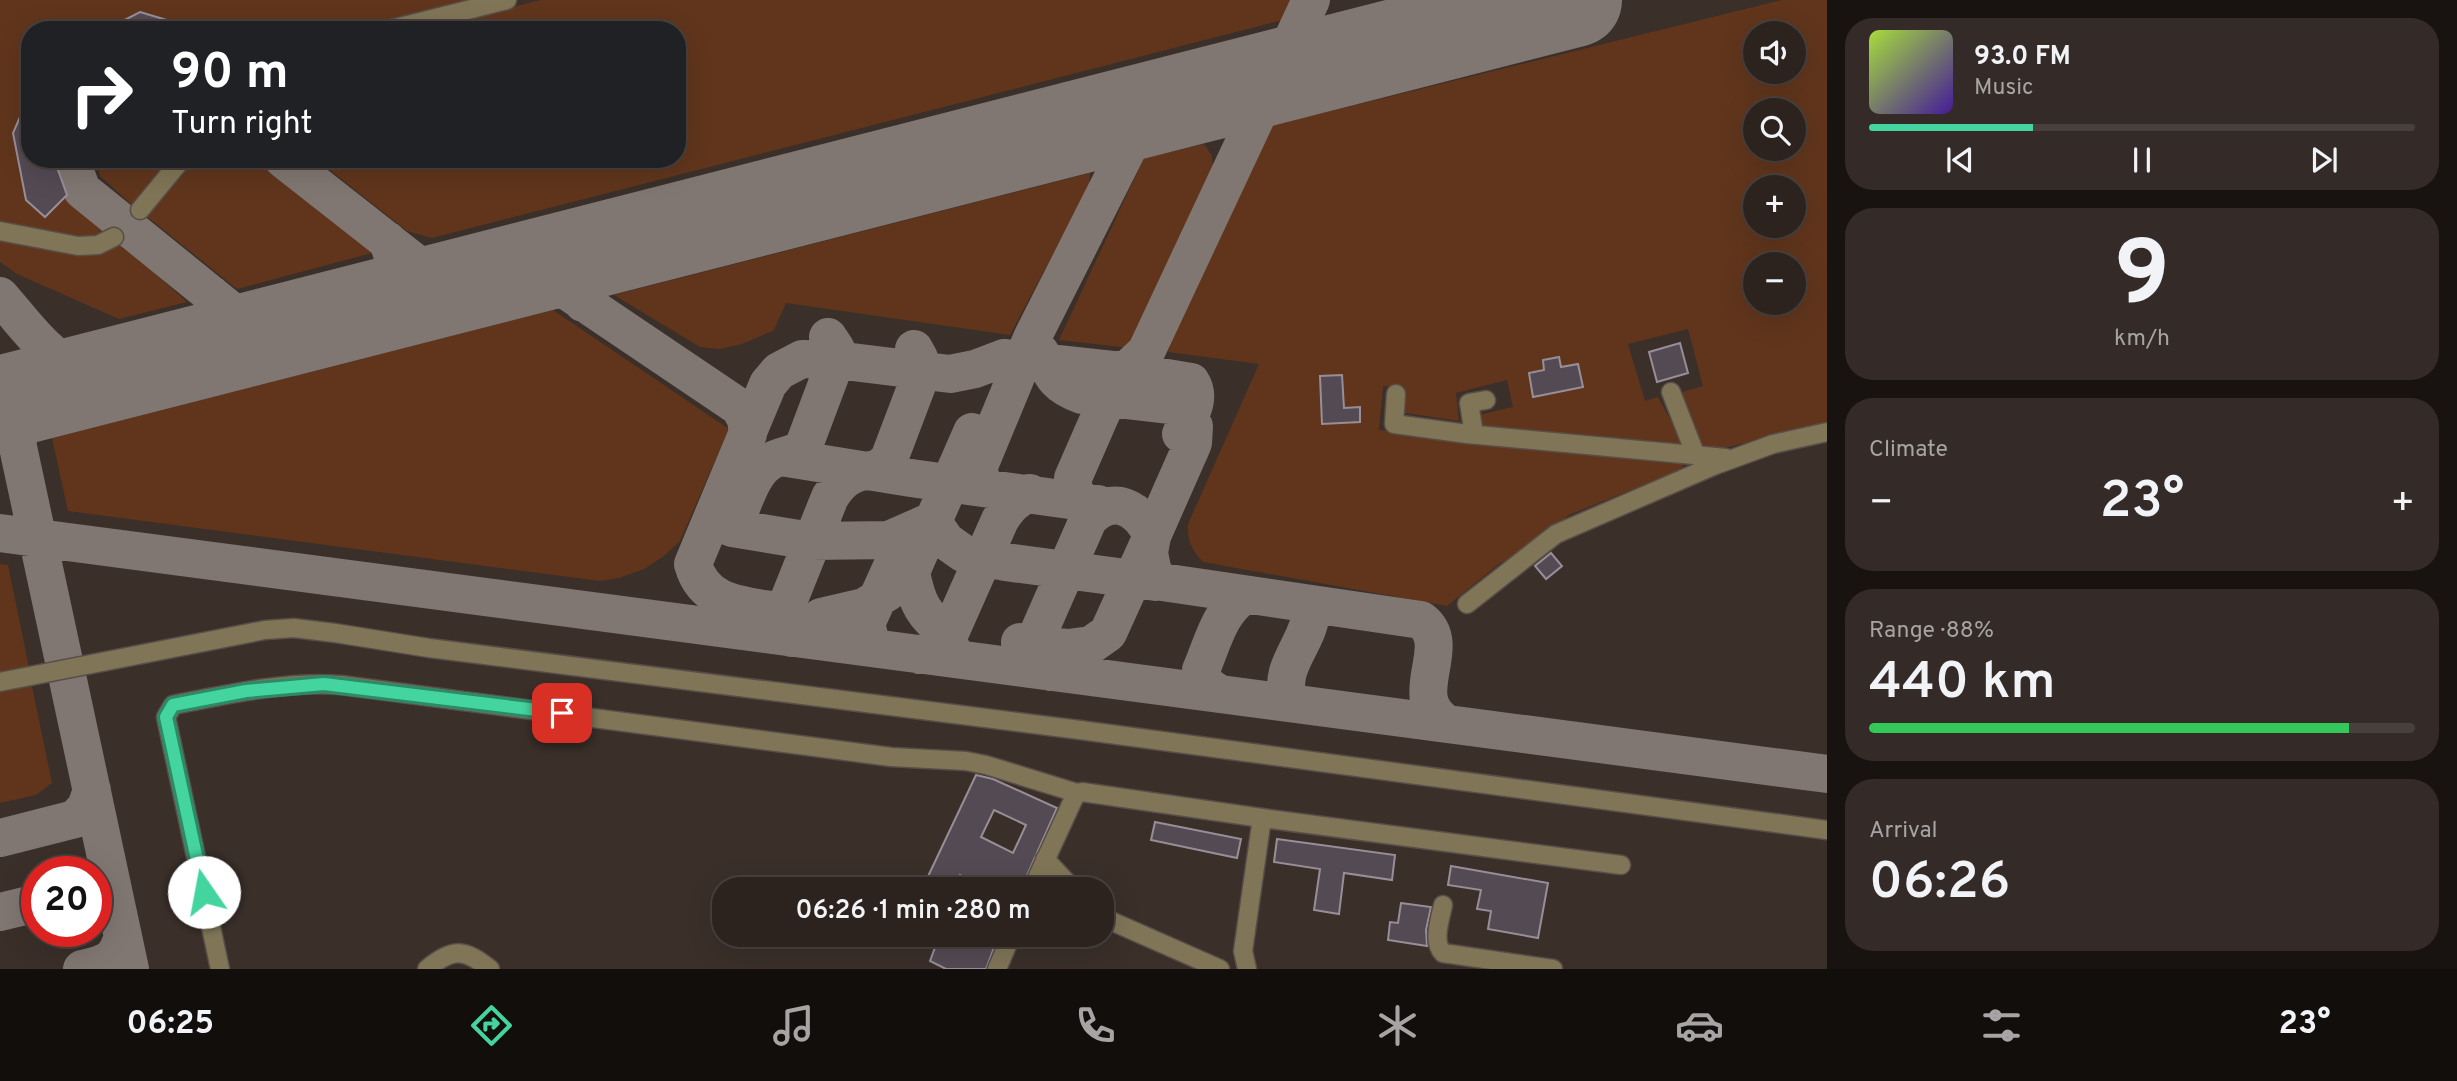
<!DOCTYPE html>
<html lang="en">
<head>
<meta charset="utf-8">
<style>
	:root { --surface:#2c231f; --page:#342b28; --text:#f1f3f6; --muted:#a6a4a4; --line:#48403d; --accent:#44d49f }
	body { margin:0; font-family:Overpass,sans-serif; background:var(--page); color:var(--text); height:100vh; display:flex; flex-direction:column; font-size:26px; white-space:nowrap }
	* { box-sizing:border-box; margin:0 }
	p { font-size:23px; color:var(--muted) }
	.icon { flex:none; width:38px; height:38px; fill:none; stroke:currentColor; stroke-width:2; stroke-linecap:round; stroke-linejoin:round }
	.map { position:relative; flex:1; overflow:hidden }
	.panel { display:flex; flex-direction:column; gap:18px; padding:18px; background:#181311; width:630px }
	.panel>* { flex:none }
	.top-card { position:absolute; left:21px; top:21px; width:665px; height:147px; border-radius:28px; box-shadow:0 7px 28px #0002,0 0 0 2px var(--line); background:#202124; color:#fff; overflow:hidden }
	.buttons { position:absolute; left:1743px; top:21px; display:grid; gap:14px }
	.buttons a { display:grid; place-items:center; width:63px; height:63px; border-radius:50%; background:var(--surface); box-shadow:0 7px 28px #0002,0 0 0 2px var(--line); font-size:35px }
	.speed { position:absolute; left:21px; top:856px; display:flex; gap:14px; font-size:35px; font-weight:700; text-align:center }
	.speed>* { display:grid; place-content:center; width:91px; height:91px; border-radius:50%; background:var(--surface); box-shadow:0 7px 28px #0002,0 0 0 2px var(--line); line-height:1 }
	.speed .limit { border:10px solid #d22; background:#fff; color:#111 }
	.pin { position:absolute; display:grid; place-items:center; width:60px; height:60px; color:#fff; margin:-30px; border-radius:14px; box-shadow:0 4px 10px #0006 }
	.me { position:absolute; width:77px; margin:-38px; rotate:348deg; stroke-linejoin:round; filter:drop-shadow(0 0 5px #0008) }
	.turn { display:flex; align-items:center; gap:24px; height:147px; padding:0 35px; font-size:32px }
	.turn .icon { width:91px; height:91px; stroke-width:2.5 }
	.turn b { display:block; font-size:49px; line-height:60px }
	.big { font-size:52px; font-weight:600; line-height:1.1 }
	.panel .tile { flex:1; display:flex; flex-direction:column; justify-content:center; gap:10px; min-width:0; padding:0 24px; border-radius:28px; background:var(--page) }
	.panel .dial { align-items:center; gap:0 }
	.dial b { font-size:91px; line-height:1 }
	.song { display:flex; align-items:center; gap:21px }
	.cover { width:84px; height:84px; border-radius:10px; background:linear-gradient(135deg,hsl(80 70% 55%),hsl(260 70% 35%)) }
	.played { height:7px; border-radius:4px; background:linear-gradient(90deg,var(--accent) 30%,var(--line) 30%) }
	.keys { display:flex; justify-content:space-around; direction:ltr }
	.heat { display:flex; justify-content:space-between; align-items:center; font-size:38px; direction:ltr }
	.charge { height:10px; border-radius:5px; background:linear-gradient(90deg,#34c759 88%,var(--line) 0) }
	.trip { position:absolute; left:712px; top:877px; width:402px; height:70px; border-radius:28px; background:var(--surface); box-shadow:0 7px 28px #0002,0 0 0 2px var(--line); font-weight:600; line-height:70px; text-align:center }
	.menu { display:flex; height:112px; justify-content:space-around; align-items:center; background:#120e0c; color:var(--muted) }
	.menu .icon { width:49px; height:49px }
	.menu .current { color:var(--accent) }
	.menu b { font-size:32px; color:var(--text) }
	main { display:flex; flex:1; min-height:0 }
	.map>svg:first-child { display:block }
	.green { fill:#60351c; fill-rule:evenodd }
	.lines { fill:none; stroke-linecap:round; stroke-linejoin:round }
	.taxiway { stroke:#807672; stroke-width:38 }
	.runway { stroke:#807672; stroke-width:94 }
	.building { fill:#534a53; stroke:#988e98; stroke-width:2; fill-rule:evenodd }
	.minor-casing { stroke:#584e48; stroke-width:21 }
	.minor { stroke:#807557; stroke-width:18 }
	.route-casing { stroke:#2c8a67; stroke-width:18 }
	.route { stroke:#44d49f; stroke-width:12 }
</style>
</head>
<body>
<main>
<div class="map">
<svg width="1827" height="969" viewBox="0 0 1827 969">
	<rect width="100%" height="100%" fill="#3a2f29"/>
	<path class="green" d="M0,0H476L356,30H30V159L57,171L67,195L108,232L91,239L0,225Z
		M541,0H1292L1283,20L432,238L407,231L316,159H677V30H422Z
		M1782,0H1827V424L1715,450H1698L1676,394L1703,386L1688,329L1628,344L1645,401L1658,397L1681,439L1678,448L1481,427L1478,415L1513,407L1507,380L1456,393L1459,421L1405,413V387L1383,386L1379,430L1687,460L1680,470L1569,515L1540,540L1499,564L1447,606L1203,562C1192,550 1187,541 1188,524L1259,364L1168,352L1173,331L1266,127ZM1755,33H1794V72H1755ZM1755,110H1794V149H1755ZM1755,187H1794V226H1755ZM1755,264H1794V303H1755Z
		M1204,144L1212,156L1213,174L1130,348L1059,340L1144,158Z
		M96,159H172L132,205L100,176Z
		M191,159H255L372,253L237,289L145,215Z
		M1090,173L1089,186L1010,335L786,303L774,330L742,344L719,349L700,347L614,295Z
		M0,239L118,240L187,302L119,319L17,274L0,262Z
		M553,310L729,429L680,541L664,556L644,569L619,578L600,581L68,511L52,438Z
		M0,564L8,565L30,672L0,677Z
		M32,686L52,783L36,795L0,803V691Z"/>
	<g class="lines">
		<path class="taxiway" d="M1215,92C1246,83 1261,75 1282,49
			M1267,105C1285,77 1319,69 1348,58
			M1081,126C1107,128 1121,139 1118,166
			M70,159L82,190L235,314L263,328H286
			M283,159L423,269L439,276L458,280L516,274L543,281L570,293L739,407L746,419L748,434
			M0,296C32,332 52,368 103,376
			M583,303C558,265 599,252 627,242
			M364,309C397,293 401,273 387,240
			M1040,352C1052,376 1056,386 1082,395L1177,406L1188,415L1194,426L1193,443L1152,536L1149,553L1153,573L1162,582L1421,620C1456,646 1403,696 1446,723
			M188,354L214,343L220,334L224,319L223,307L212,295
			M1120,371L1131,366L1146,352L1311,0
			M58,387C31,402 15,414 18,447L130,969
			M781,457L911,478L1098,504
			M869,471L881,467L889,459L922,372L919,358L914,349
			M986,488L977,471L1032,338L1131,142L1140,128L1168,104
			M723,493L720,509L723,517L732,528L811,541L889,540L932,521L946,541L963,553L1005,562L1156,582
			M1083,502L1073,490V478L1111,391L1119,381L1131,372L1191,382C1202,399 1189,417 1181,434
			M739,513C746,496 754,470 771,461C782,455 793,455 803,448L836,360V349L828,337
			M0,533L1827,774
			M776,611C741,605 704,604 693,564L768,384L779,371L802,359L836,360L950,374L975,369L1004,358L1131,372
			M821,617L864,607L888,592
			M791,638L784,621V612L830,497C840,482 847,475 865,471
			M1020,642L1068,648L1091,645L1108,633L1152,536C1139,507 1112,493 1088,520L1034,643C1036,657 1039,664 1051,672
			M877,649L871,643L866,624L907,533
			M919,655C933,651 940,646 949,635C923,615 917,604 911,572L972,432
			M957,658L949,645V635L1000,520C1008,507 1015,499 1030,493
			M1219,693C1208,688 1203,682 1201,670C1212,645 1220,608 1246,595
			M1295,703L1288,698C1278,666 1309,643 1311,612L1304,604
			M0,838L75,819L86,807L92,790
			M0,912L37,903
			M82,969C107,963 115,962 123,936"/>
		<path class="runway" d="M0,403L1575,0"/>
	</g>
	<path class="building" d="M140,12L190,27L189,30H105Z
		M30,94V159H54L67,195L45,217L26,200L13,133Z
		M1680,343L1688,373L1657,382L1649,352Z
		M1559,357L1561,367L1578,364L1583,387L1533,397L1529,373L1544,370L1543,360Z
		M1342,375L1344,408L1360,407V422L1322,424L1320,376Z
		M1551,553L1562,566L1546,579L1535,566Z
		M976,775L993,779L1057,808L1021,889H990L960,875L953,889H922ZM994,810L1026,825L1013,853L981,837Z
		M1155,822L1241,839L1237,858L1151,840Z
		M1277,839L1395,855L1392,880L1344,873L1339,914L1314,910L1320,869L1274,862Z
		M1451,866L1548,883L1538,938L1488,929L1491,911L1477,909L1481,890L1448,885Z
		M1401,903L1431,907L1426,930L1427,946L1388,940L1390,922L1398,923Z
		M940,934H999L986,969H946L930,961Z"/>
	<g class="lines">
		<g class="minor-casing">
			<path id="minor" d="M388,30L507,0
				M140,210L182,159
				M0,231L78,246L98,245L114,237
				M1671,392L1696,456
				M1396,394L1394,424L1467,434L1726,458
				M1474,434L1469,403L1486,400
				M1467,604L1556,534L1713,466L1773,444L1827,432
				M0,682L265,630L294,628L335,633L429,648L1080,730L1827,830
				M1045,859L1073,889
				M1032,889L1073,800L1077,793L1082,792L1262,818L1621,865
				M1443,905C1440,920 1432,942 1443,953L1553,969
				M1102,917L1220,969
				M220,969L166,717L173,705C228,694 286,681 341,685L891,757L966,761L986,765L1077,793
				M427,969C453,947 465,949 490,969
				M997,969L1012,934
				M1247,969L1243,951L1262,818"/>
		</g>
		<use href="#minor" class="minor"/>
	</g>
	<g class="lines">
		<g class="route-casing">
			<path id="route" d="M204,892L166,717L173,705L246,691L324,684L562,713"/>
		</g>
		<use href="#route" class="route"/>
	</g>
</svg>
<div class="buttons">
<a><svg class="icon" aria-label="sound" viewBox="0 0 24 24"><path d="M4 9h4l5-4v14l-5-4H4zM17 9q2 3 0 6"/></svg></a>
<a><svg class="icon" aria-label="search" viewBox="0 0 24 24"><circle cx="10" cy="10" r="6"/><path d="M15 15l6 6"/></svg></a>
<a>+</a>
<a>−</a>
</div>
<div class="speed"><div class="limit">20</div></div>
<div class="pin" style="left:562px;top:713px;background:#d93025"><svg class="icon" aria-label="arrive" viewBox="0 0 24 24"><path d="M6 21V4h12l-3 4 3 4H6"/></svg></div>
<svg class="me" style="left:204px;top:892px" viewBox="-20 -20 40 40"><circle r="19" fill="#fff"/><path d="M0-13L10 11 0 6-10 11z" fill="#44d49f"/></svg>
<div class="trip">06:26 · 1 min · 280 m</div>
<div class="top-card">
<div class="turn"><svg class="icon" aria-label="right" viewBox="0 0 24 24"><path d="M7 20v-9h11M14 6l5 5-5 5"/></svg><div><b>90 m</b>Turn right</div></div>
</div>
</div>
<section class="panel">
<div class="tile">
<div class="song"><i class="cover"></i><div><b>93.0 FM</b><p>Music</p></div></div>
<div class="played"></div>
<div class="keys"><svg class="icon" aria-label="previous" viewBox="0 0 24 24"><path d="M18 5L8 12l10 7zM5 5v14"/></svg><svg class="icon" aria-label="pause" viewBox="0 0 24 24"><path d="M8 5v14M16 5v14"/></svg><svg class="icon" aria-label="next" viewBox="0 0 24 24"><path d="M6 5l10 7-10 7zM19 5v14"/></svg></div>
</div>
<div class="tile dial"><b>9</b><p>km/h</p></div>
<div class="tile"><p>Climate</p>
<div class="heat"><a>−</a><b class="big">23°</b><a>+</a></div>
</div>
<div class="tile"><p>Range · 88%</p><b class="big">440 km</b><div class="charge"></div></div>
<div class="tile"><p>Arrival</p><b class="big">06:26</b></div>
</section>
</main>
<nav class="menu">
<b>06:25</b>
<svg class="icon current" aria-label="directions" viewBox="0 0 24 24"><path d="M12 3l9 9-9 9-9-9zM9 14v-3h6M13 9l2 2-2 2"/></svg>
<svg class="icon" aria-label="music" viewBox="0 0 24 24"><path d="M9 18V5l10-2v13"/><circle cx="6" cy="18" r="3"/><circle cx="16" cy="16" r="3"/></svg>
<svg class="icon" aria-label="phone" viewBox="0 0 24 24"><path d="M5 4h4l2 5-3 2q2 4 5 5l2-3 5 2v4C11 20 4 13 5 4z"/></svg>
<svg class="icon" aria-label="climate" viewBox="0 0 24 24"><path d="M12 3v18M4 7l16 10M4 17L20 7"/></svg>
<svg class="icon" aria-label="car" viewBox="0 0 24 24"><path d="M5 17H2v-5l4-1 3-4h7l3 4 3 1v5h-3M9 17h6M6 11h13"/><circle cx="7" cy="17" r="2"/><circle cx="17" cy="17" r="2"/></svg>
<svg class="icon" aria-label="filters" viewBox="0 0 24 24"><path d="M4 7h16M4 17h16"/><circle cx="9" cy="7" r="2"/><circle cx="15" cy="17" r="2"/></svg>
<b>23°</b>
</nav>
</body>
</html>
